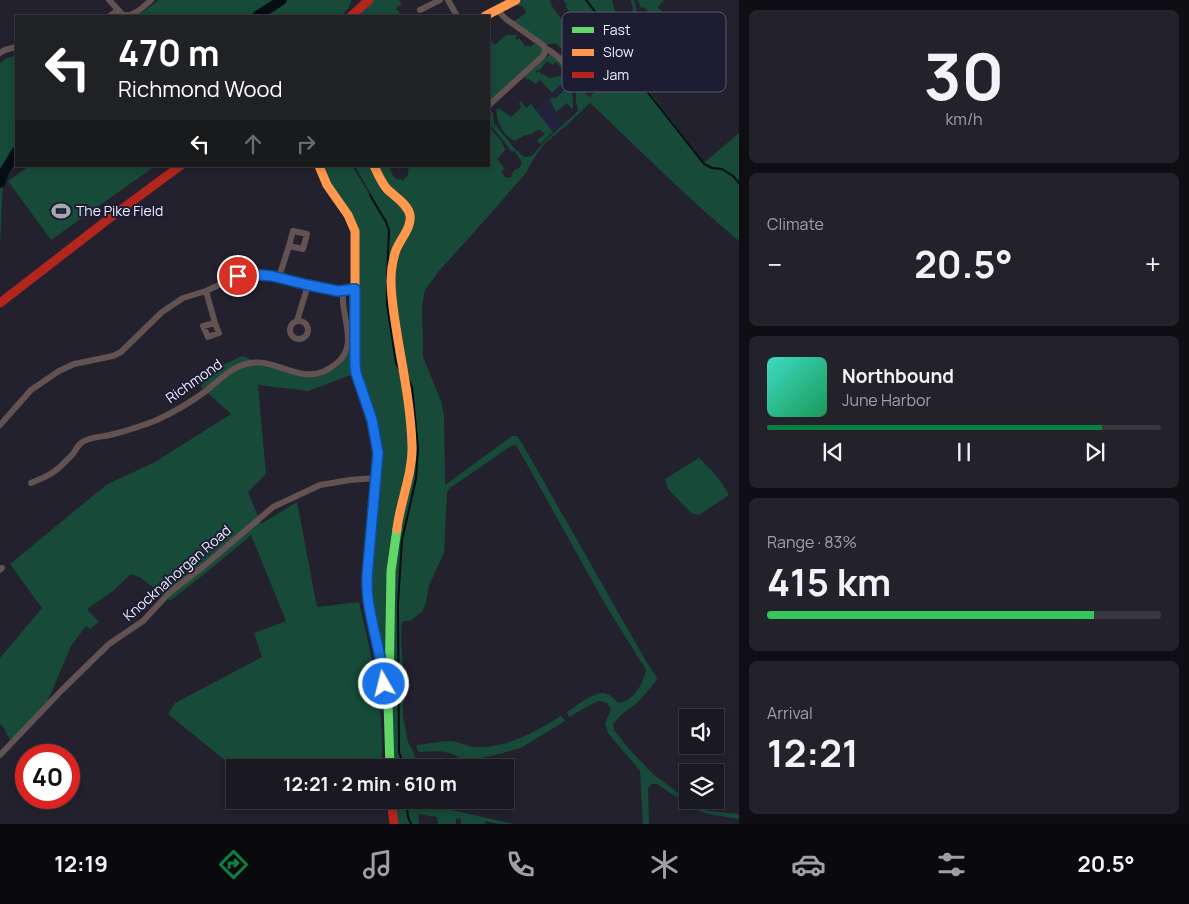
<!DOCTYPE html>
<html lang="en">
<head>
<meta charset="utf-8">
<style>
	:root { --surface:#1a1922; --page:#23222a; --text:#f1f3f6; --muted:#9fa0a5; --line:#383840; --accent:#0b8043 }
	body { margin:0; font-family:Manrope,sans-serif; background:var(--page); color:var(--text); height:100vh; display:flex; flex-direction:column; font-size:19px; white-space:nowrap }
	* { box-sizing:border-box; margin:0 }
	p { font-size:16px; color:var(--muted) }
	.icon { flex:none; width:28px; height:28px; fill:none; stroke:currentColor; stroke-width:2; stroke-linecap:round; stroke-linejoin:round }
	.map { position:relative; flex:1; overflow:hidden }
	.panel { display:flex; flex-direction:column; gap:10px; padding:10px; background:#0e0e13; width:450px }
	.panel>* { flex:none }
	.hud { position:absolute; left:15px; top:15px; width:475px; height:152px; border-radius:0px; box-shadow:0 2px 8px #0003,0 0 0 1px var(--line); background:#202124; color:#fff; overflow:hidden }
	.tools { position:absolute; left:679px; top:709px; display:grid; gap:10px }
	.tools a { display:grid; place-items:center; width:45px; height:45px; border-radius:0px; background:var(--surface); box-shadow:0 2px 8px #0003,0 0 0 1px var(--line); font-size:25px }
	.speed { position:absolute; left:15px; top:744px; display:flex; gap:10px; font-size:25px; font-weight:700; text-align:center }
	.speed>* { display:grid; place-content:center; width:65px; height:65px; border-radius:50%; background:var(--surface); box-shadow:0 2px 8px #0003,0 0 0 1px var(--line); line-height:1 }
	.speed .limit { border:8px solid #d22; background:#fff; color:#111 }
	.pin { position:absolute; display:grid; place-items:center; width:42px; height:42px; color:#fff; margin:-21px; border:2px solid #fff; border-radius:50%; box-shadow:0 1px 5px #0007 }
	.me { position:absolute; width:55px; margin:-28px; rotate:352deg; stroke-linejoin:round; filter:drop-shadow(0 0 4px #0008) }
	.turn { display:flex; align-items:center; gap:18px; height:105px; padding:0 20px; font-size:22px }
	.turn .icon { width:65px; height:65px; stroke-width:2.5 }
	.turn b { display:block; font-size:35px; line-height:42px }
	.lanes { display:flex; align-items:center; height:48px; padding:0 20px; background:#0003; justify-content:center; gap:25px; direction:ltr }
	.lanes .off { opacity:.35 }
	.big { font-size:38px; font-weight:700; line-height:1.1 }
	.panel .card { flex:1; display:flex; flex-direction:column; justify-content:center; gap:8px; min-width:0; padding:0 18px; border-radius:8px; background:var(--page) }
	.panel .dial { align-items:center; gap:0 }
	.dial b { font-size:65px; line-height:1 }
	.song { display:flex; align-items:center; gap:15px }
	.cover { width:60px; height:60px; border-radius:8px; background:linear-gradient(135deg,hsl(170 70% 55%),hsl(150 70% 35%)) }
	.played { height:5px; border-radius:2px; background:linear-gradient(90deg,var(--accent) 85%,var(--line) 85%) }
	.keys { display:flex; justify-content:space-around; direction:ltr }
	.heat { display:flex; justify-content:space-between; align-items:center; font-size:28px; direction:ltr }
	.charge { height:8px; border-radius:4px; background:linear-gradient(90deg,#34c759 83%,var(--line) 0) }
	.trip { position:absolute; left:226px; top:759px; width:288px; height:50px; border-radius:0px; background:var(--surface); box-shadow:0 2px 8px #0003,0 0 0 1px var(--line); font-weight:700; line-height:50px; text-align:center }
	.tabs { display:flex; height:80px; justify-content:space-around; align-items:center; background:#0a0a0e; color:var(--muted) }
	.tabs .icon { width:35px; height:35px }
	.tabs .active { color:var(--accent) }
	.tabs b { font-size:22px; color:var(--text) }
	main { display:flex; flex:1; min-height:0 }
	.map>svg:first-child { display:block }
	.built { fill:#23223d }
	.green { fill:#174a38 }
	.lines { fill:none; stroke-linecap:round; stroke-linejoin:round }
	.stream { stroke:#050e14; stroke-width:2 }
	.river { stroke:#050e14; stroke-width:10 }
	.street { stroke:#635252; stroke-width:6 }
	.fast { stroke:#63d668; stroke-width:9 }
	.slow { stroke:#ff974d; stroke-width:9 }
	.jam { stroke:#b3261e; stroke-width:9 }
	.route-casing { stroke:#114b97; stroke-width:12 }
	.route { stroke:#1a73e8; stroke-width:9 }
	.labels { text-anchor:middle; stroke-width:4; stroke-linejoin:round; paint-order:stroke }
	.poi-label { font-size:14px; fill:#edeefe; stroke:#1d1c32; text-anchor:start }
	.street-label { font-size:14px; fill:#edeefe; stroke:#1d1c32 }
	.key { fill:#1d1c32; stroke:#5b5b6f; stroke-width:1 }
	.key-label { font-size:14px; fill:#edeefe }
</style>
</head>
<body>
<main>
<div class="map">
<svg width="739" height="824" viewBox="0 0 739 824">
	<rect width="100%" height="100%" fill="#22212d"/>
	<path class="built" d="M563,76L569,79L572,83L556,98L552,104L556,113L564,123L554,133L536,110L559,86Z"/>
	<path class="green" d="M159,0H352L348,9L341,16H137Z
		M373,0H399L402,4L396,8L402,16H355Z
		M523,0H550L551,5L567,26L575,19L565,6L567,5L563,0H612L616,15L615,16C622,19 632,17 633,9C633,7 631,2 631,0H634L639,19L627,23L630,33L625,40L627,45L621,48L623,57L646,40L653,32L647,16L650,14L644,7L641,8L638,0H664L658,7L719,81L714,85L687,55L660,22L657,32L648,42L626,61L704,163L739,133V241C687,198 639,149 590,103L568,124L545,143L536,155L525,174L485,220L439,271L425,290L422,305L423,357L441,401L444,415L445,485L512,436H517L523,445L646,661L656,676L657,680L638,702L620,716L613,724L614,730L629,749L652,773L695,806L710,811L739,814V819L708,814L694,809L657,784H652L648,788L649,824H643L640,771L608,733L605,723L611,710L607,703L599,701L592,704L569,717L567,712C576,706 593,692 604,693C610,694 614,699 618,703C634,701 643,684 646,670L605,604L519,450L516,445L511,446L450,488L447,492L444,553L429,585L426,603L422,612L411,620L402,622L401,639L404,682L403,716L408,742L412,749L416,760L413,767H392V599L400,519L413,463L393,287L396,258L413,220L388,186L377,166H382L383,168L389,166L393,176L398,180L400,178L402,181L408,175V172L409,166H489V127C495,134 503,141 505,150L497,159L505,169L502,171L504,176L506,178L511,177L512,175L513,171L520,167L522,162L514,151L512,152L489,123V108L493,113L494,123L515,149L524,157L532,156L544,142L578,111L576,101V82L589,97L604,83L555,43L546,45L513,22L526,13C524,8 524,5 517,6L516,5L503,10Z
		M506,35H518L515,38L517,40L519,38L525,46H528L531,47L533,44H536L541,48L542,52L541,54L489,102V39L495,45Z
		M550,54H553L569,73L563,70L556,62L553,65L547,61L539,71L538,69L536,72L537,73L539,71L542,75L544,74L549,78L563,76L569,79L568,81L559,86L552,93L540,80L535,84L532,81L525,78V76Z
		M16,56V158L11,165L3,183L0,245V63L7,58Z
		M572,83L573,108L572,109L567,103L556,112L550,100L552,98H556Z
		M521,101L526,108L531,104L553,132L540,144L537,140L545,134L540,130H537L532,134L523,136L515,141C502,136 498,122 496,110L499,108C503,112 507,113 511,117L520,109L521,106L519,103Z
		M29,166H149L151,169L51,240L8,181Z
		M322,166H352L370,195L371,194L355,166H369L373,174L402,208L406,214L407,220L391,257L409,448L400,499L388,683L369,592L380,452L358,372V241Z
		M351,349V375L308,391L258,385L266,474L248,492L261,524L297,502L317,607L359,602L379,690L382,737V767H237L227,762L168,714L175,703L262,657L254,633L286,621L251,535L212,568L170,601L141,578L131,574L113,591L87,609L99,622L90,629L86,626L71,646L44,710L10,740L4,728L0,724V658L42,608L10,564L106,485L155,462L231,414L201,387L206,373L242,356L262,364L305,377L338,367Z
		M699,458C711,469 721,480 729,495L699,515L691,513L668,489L665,479Z
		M561,716L565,721L521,748L495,755L472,760H462C450,749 434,751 419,752L417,749V745C428,744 440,741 452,741C459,742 466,746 474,747C506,749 535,732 561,716Z
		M393,800H431L443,808L513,824H498L486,821L485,824H461V819L456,818V824H438L437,817L418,814L419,824H395Z"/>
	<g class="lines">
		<path class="stream" d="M586,0C602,20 611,34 620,57L704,164L712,168L722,169L733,176L739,183
			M370,195L386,222L389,230L387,278
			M387,283V304L396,363L399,369
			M404,768L399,752L398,604L402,540L416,479L418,448L412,387L408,378
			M406,800L408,817L411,824"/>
		<path class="river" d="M257,16L282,0
			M0,183L4,172L16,152"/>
		<path class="street" d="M109,0L123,15C134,17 143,7 151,0
			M448,0L457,16
			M420,10L440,0
			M110,16L118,10
			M545,50L547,49C557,55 568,65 572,76
			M0,53L5,50L16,47
			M489,105L543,56L545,52L544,46L506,19L501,14L499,9
			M293,231L307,234L303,249L289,246Z
			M279,277L289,246
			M206,291L215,323
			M290 330a9 9 0 1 1 18 0a9 9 0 1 1-18 0Z
			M297,321L308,285
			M215,323L219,333L208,337L203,326Z
			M0,425L31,390L59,371L74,364L113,356L121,352L162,312L183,298L206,291L238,276L250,274L271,275L308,285L338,291L349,290
			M31,483C38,480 46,477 52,473C59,469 66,461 72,455C75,452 77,446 81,443C88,437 101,437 110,435C126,431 142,426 157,420C174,412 191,402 206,391C217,382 227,371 240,366C275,350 301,394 337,363C359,345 341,317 343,295L348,290
			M0,570L2,568
			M0,755L62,690L109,644L143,621L170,592L204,566L273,507L320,485L350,480L375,478"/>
		<path class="fast" d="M371,532L367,577L368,603L382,665L388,702L390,768
			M389,689L391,571L397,529"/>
		<path class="slow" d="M485,16L516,0
			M319,166L327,185L348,215L355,231V365L356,373L372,421L378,453L371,532
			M374,166C378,174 381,182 387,189C394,196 408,204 410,215C412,227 401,238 396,250C393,259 391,270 391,280C391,300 395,320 398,340C404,375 411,410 412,446C413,473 400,502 397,529"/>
		<path class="jam" d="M351,16L369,0
			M0,303L115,214L180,166
			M391,800L394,824"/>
	</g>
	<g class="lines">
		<g class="route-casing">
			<path id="route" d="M238,276L250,274L272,276L308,285L338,291L355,289V365L356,373L372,420L378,453L367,577C367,586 367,596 369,605C373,632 382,657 384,684"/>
		</g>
		<use href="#route" class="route"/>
	</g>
	<defs>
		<g id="stadium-bare" transform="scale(1.5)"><path d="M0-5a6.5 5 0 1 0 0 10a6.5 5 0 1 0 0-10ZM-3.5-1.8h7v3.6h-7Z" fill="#a6a6b5" stroke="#1d1c32" stroke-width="2.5" paint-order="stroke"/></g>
	</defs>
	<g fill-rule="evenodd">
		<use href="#stadium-bare" x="61" y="211"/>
	</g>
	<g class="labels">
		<g class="poi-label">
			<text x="76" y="216">The Pike Field</text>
		</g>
		<g class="street-label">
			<text transform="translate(194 381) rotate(-35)" y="5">Richmond</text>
			<text transform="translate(177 573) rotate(-41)" y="5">Knocknahorgan Road</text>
		</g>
	</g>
	<rect x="562" y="12" width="164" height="80" rx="8" class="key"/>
	<rect x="572" y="27" width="22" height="6" fill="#63d668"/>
	<rect x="572" y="49" width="22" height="7" fill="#ff974d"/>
	<rect x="572" y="72" width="22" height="6" fill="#b3261e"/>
	<g class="key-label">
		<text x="603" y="35">Fast</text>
		<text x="603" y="57">Slow</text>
		<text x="603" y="80">Jam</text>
	</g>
</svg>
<div class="tools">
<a><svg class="icon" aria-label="sound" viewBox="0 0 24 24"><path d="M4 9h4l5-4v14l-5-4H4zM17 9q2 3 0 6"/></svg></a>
<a><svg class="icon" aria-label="layers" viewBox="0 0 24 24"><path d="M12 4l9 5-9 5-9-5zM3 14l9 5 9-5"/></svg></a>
</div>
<div class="speed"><div class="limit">40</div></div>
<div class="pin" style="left:238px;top:276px;background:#d93025"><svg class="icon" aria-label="arrive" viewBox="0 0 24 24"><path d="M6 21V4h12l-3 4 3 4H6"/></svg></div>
<svg class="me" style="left:384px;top:684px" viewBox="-20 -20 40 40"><circle r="17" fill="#1a73e8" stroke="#fff" stroke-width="3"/><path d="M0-11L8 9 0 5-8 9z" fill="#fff"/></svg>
<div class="trip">12:21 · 2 min · 610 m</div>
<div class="hud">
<div class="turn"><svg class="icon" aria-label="left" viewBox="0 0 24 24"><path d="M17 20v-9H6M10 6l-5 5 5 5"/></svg><div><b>470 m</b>Richmond Wood</div></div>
<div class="lanes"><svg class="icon" aria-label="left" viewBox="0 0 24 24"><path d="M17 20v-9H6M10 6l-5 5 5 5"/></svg><svg class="icon off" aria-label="ahead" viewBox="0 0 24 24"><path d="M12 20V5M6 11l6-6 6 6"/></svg><svg class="icon off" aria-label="right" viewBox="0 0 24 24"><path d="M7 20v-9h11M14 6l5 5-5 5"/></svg></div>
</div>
</div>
<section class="panel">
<div class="card dial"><b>30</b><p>km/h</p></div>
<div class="card"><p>Climate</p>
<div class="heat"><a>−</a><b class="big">20.5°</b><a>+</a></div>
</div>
<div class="card">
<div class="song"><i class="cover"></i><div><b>Northbound</b><p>June Harbor</p></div></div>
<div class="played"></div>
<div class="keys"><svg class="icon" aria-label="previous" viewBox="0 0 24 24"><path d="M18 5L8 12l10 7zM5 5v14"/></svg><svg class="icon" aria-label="pause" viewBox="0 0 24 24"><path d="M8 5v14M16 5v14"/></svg><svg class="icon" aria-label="next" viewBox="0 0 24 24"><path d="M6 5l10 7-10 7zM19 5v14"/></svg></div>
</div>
<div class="card"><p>Range · 83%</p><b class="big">415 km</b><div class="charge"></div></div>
<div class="card"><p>Arrival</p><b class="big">12:21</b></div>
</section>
</main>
<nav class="tabs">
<b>12:19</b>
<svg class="icon active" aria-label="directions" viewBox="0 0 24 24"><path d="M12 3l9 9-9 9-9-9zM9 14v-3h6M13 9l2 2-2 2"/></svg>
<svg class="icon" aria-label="music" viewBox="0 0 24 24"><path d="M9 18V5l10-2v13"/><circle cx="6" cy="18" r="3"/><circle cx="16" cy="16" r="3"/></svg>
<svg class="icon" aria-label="phone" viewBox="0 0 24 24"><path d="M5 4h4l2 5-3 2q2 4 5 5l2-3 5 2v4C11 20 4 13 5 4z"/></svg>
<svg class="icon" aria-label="climate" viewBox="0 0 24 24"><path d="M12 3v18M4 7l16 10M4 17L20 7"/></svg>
<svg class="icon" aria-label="car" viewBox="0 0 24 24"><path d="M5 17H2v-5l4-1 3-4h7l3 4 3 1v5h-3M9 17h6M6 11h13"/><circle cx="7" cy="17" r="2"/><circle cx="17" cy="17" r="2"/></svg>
<svg class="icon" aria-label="filters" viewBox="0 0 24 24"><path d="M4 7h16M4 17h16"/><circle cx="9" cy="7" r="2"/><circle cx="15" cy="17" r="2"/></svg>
<b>20.5°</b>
</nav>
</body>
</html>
